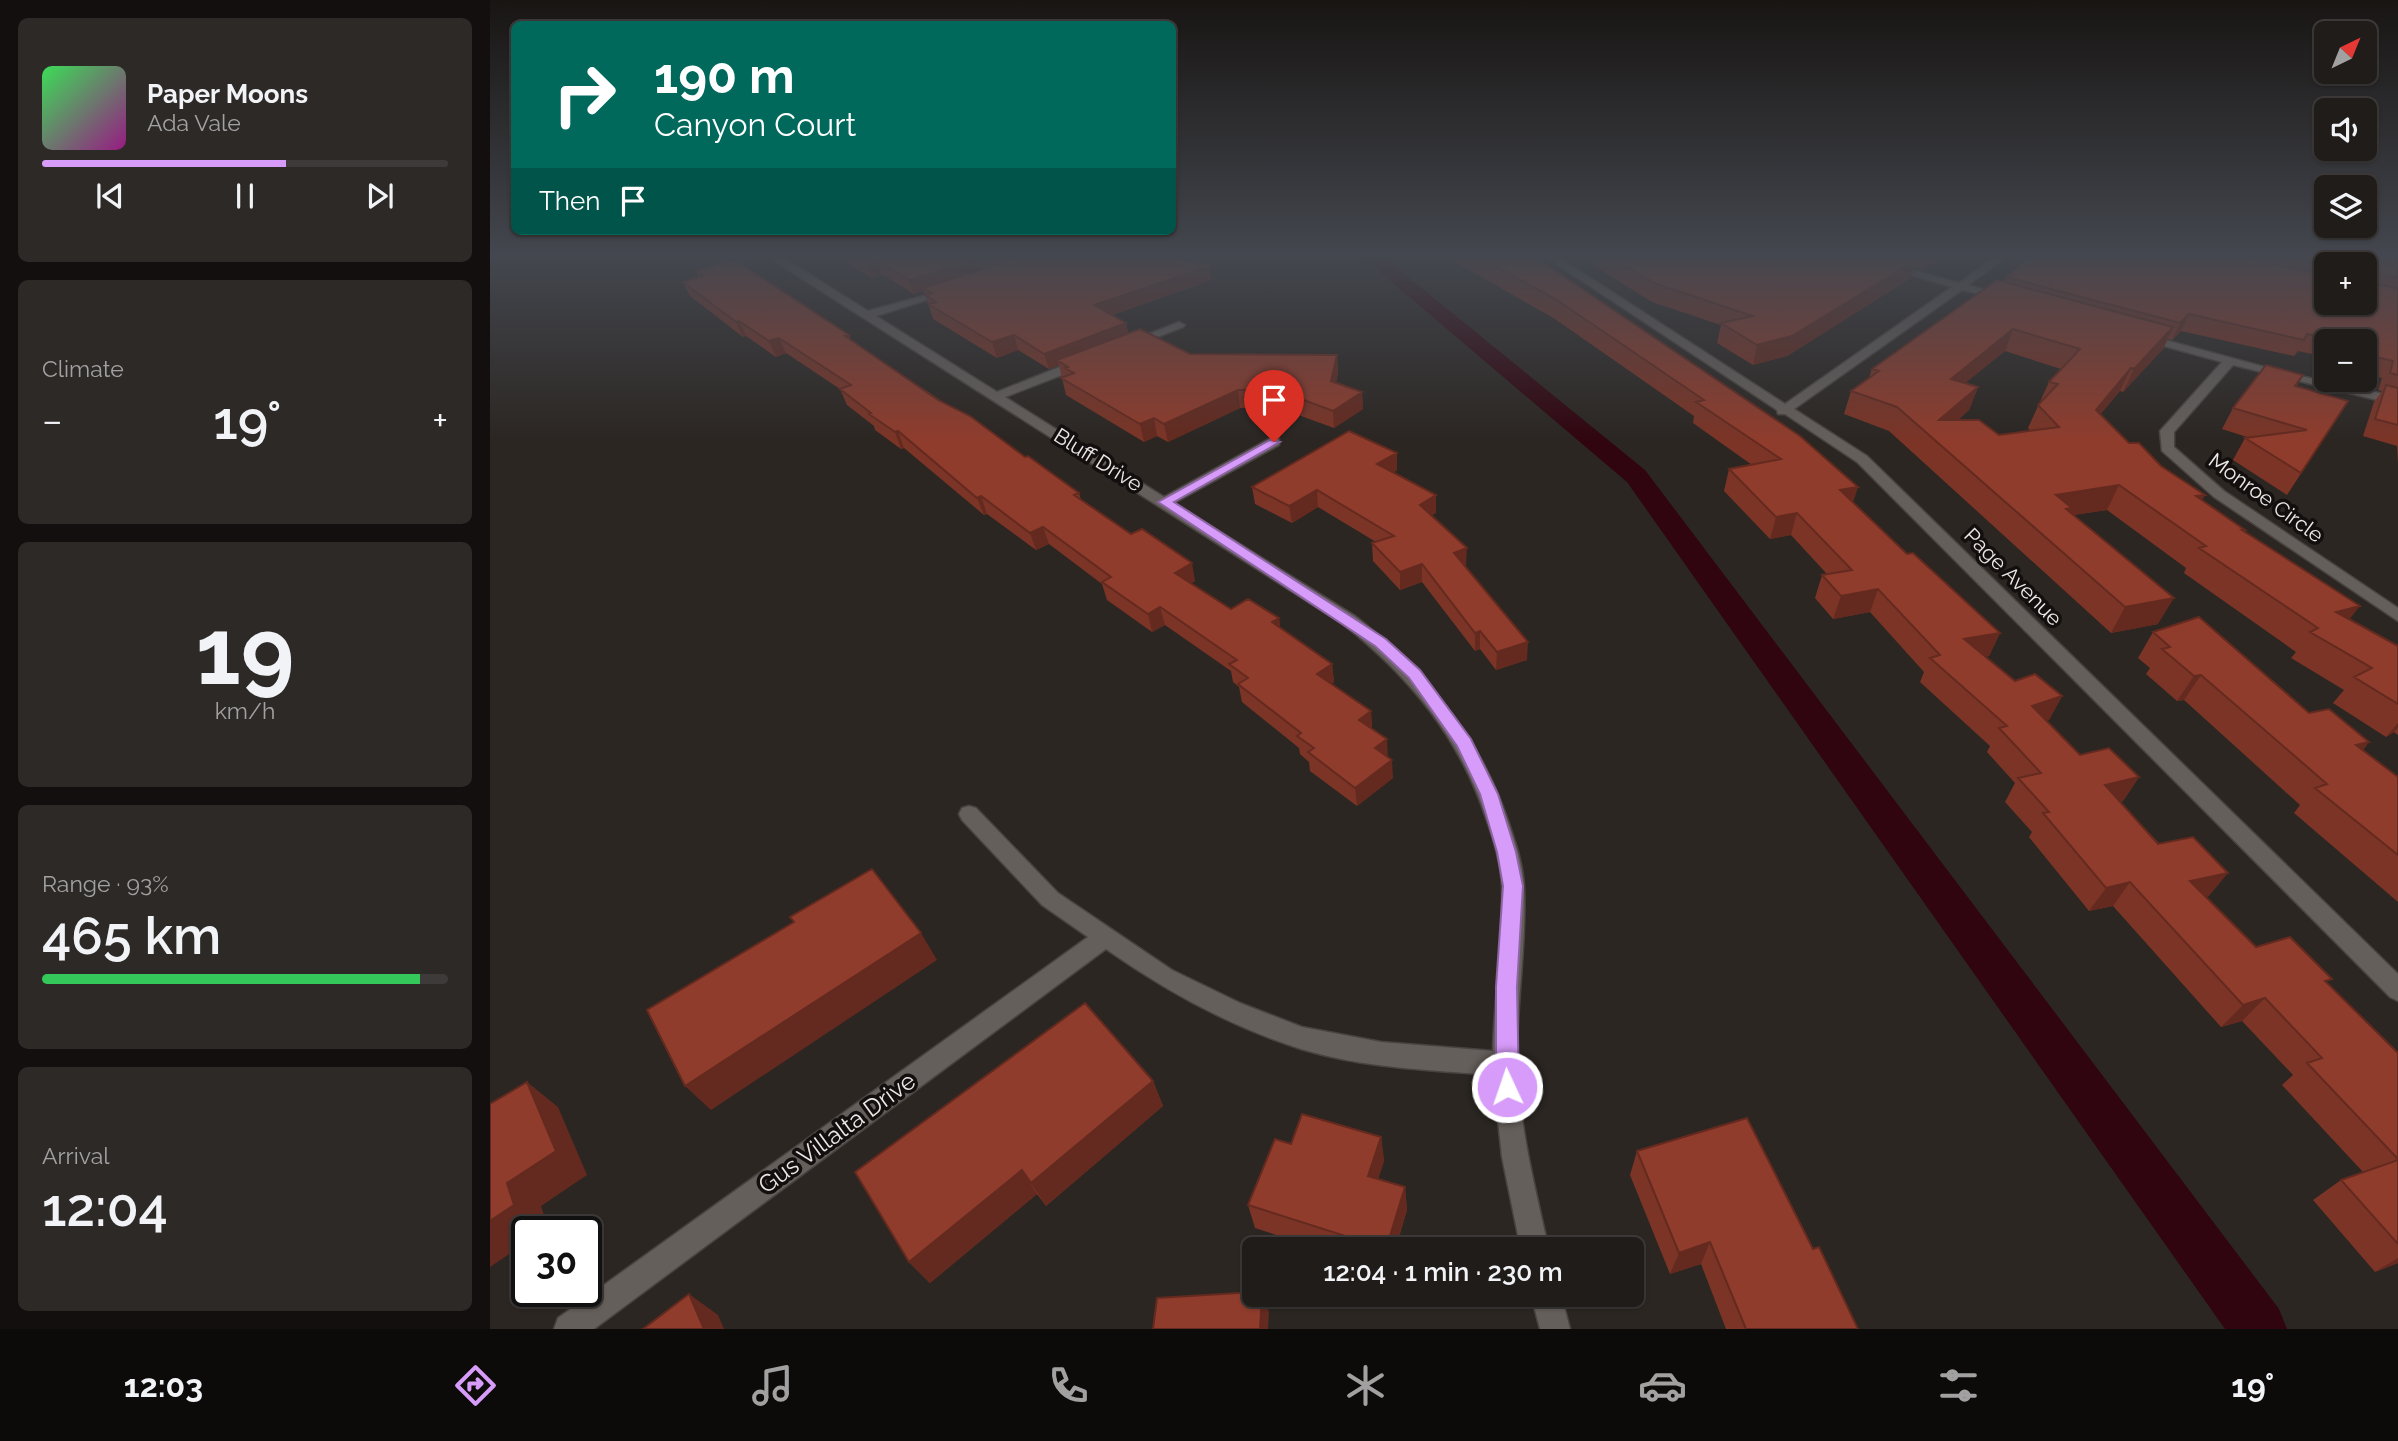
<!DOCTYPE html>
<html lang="en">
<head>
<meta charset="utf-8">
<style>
	:root { --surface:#201c1a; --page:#2d2927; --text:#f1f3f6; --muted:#a2a1a2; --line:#3d3a39; --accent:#d79bf9 }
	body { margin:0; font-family:Raleway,sans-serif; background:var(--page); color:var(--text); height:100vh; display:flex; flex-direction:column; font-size:26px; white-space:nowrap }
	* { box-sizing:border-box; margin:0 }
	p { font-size:23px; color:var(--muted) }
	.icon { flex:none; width:38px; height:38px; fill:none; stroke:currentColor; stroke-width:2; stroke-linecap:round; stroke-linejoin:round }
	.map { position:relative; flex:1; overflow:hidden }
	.panel { display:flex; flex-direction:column; gap:18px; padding:18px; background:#120f0e; width:490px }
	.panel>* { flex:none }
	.banner { position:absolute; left:21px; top:21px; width:665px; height:214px; border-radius:10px; box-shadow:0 2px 5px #0004,0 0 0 2px var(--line); background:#00695c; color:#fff; overflow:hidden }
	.needle { width:46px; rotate:43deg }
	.tools { position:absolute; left:1824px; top:21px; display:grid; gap:14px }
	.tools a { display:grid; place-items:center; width:63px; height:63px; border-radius:10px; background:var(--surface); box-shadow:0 2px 5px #0004,0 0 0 2px var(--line); font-size:35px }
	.speed { position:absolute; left:21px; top:1216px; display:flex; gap:14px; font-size:35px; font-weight:700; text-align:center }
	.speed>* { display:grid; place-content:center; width:91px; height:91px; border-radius:50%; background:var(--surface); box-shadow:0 2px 5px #0004,0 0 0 2px var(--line); line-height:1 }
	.speed .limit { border:4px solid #111; border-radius:10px; background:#fff; color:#111 }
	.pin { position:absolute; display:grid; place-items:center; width:60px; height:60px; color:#fff; margin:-72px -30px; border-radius:50% 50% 50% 0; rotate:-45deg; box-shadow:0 0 7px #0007 }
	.pin .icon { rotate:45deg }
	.me { position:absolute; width:77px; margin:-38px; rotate:357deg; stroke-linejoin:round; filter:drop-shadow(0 0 5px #0008) }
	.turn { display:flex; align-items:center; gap:24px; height:147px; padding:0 28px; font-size:32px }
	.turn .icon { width:91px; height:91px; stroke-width:2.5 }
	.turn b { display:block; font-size:49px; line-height:60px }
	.then { display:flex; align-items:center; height:66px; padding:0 28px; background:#0003; gap:14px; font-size:26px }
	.big { font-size:52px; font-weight:600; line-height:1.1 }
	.panel .card { flex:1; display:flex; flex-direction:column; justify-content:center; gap:10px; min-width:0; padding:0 24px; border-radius:10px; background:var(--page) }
	.panel .dial { align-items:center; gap:0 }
	.dial b { font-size:91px; line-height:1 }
	.song { display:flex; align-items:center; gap:21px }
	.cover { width:84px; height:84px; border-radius:10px; background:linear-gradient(135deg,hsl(130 70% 55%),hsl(310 70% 35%)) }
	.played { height:7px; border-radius:4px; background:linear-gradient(90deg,var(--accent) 60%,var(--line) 60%) }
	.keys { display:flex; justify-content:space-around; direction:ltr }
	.heat { display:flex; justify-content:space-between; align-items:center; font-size:38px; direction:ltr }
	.charge { height:10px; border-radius:5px; background:linear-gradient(90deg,#34c759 93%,var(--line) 0) }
	.trip { position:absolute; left:752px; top:1237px; width:402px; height:70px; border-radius:10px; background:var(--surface); box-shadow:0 2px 5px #0004,0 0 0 2px var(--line); font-weight:600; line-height:70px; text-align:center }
	.tab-bar { display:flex; height:112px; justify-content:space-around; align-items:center; background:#0d0b0a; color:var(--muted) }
	.tab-bar .icon { width:49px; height:49px }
	.tab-bar .current { color:var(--accent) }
	.tab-bar b { font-size:32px; color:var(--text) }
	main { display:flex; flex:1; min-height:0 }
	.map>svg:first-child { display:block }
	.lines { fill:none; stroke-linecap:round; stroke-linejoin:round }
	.canal { fill:#30050f; fill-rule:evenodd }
	.minor-casing { stroke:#484340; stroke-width:3 }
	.minor { fill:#655f5b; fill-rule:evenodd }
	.wall { fill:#7b3426; fill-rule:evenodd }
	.shaded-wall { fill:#642a1f }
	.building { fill:#8f3c2c; stroke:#642a1f; stroke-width:2; fill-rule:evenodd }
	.route { fill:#d79bf9; stroke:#8c65a2; stroke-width:2 }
	.labels { text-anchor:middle; stroke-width:7; stroke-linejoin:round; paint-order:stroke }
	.street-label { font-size:21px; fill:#ece8e6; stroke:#120f0e }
	.near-street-label { font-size:24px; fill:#ece8e6; stroke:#120f0e }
</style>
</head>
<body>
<main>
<section class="panel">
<div class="card">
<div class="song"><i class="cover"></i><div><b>Paper Moons</b><p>Ada Vale</p></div></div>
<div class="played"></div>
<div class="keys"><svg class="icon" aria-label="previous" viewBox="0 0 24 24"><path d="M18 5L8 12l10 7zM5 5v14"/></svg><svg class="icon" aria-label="pause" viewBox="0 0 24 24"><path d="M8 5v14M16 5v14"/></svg><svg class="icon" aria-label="next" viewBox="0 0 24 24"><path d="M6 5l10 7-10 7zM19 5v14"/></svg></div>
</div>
<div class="card"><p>Climate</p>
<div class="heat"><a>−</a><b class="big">19°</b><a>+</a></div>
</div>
<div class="card dial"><b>19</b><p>km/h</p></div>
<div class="card"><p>Range · 93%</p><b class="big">465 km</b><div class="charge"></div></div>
<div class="card"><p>Arrival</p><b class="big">12:04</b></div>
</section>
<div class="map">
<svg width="1908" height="1329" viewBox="0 0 1908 1329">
	<rect width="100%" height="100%" fill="#2b2622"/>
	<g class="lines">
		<path class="canal" d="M870,255H891L1155,470L1789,1309L1797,1329H1735L1137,482Z"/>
		<g class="minor-casing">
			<path id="minor" d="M281,255H289L378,311L462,288V292L386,316L507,392L587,360H595V366L515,397L674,497L779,439H789V445L684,503L865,616C934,670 986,732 1016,815C1024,838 1033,863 1034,887C1037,945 1026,1004 1027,1062C1029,1125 1045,1188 1059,1250H1031L1012,1157L1003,1075C939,1070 873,1068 811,1049C741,1027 676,991 616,949L104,1329H64L68,1318L598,937L552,905L472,820L469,814L472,808L479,806L486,808L568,893L682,970L750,1003L812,1027L891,1042L1003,1051C1004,996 1014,941 1012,886C1011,863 1004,840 996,818C969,737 920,677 853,624L281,259Z
				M1053,255H1065L1295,404L1462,287L1352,255H1369L1469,283L1508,255H1520L1478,285L1516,296V300L1472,290L1304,409L1377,456L1908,974V1001L1900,997L1367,462L1295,414H1288L1287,410Z
				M689,322L695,325L693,327L644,346L634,344Z
				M1653,334L1801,374L1908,397V405L1743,365L1684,432V447L1734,491L1908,608V621L1724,497L1672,451L1670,431L1732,362L1649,339V335Z
				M1041,1295H1071L1080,1329H1050Z"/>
		</g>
		<use href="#minor" class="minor"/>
	</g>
	<path class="wall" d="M344,255H673L722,280L622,315L636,323L638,333L700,354L847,355L848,372L846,383L872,392L873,409L844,428L789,408H750L678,442L667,436L654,442L576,395L569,365L559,369L528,350L507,358L443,319L434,291L424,294L393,275L382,278Z
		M953,255H1048L1046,258L1363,503L1417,554L1510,633L1499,656L1495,657L1525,681L1572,696L1559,720L1556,721L1590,755L1649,777L1633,801L1630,802L1719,896L1716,897L1766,947L1837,983L1908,1053V1263L1885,1272L1823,1200L1851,1180L1873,1172L1792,1085L1803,1075L1752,1021L1731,1027L1623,906L1599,911L1539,837L1542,832L1515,802L1525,783L1497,752L1500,746L1430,682L1434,672L1380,612L1343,619L1325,598L1332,575L1337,574L1301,535L1280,539L1234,491L1239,469L1262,465L1203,423L1204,416L1065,319Z
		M1087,255H1457L1433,270L1424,268L1421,278L1297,356L1263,365L1227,343L1231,325L1162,302Z
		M1543,255H1908V464L1907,446L1873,436L1884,402L1892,391L1888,390L1892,378L1874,374V341H1836V357L1808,351L1804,356L1691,331L1682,340L1678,339L1673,349L1633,392L1630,391L1610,414L1639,443L1671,466L1712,500L1754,532L1859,619L1908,646V735L1904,732L1896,737L1843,703L1854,690L1801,658L1806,652L1694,573L1696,568L1617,510L1583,515L1668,624L1621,633L1399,431L1354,414L1361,391L1379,378L1382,369L1514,282L1516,277ZM1836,264H1874L1836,303ZM1515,351L1571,369L1559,382L1538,428L1541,431L1509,435L1468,420L1479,410L1488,387L1475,383Z
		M206,271L359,335L361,340L535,457L589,493L591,500L705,581L701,583L741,609L789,618L790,627L842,664L844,682L841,684L881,711L882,729L898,757L903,778L867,806L820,771L819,762L810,754L809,748L752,702L749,687L743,682L741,671L675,625L662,632L617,600L612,584L559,544L546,550L497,514L494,515L414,448L411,449L385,430L384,426L357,405L350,389L296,353L286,357L256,336L253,337L200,296L193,282L209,277Z
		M1813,375L1807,386L1858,401L1797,495L1743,460L1755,438H1760L1732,429L1743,408Z
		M907,470L903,473L946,495V513L941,515L976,566H975L1037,660L1006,670L990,649L985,651L932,582L910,590L883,561L882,543L886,542L828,507L802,523L765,504L762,487Z
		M1663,632L1819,713L1879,742L1873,750L1908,777V902L1804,813L1810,805L1694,700L1687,701L1656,674L1660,668L1648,658Z
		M663,1081L673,1106L556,1206L547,1194L440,1283L419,1262Z
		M891,1137L894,1161L888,1179L915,1187L917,1210L905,1250H832L765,1228L758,1205L801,1144Z
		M1147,1151L1323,1249L1368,1329H1236L1211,1264L1180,1274L1140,1175Z"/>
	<path class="shaded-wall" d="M501,255H550L433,288L434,291L424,294L419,280Z
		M1438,255H1457L1433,270Z
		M1426,260L1421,278L1297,356L1263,365L1267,345Z
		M388,261L393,275L382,278L377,264Z
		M720,266L722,280L608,319L604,305Z
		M1699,314L1691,331L1682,340L1690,323Z
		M249,321L256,336L253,337L246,322Z
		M636,323L639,338L567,360L569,365L559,369L554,354Z
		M1683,327L1673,349L1633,392L1644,369Z
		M1523,329L1515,351L1453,401L1461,379Z
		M524,335L528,350L507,358L502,342Z
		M289,338L296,353L286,357L279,341Z
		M847,355L848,372L843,399L841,381Z
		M1641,368L1630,391L1595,433L1606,410Z
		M1488,387L1479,410L1445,440L1449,420Z
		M748,390L750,408L678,442L674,424Z
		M872,392L873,409L844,428L843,411Z
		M664,418L667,436L654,442L650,424Z
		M408,431L414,448L411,449L405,432Z
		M907,453V470L888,481L887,464Z
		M1629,485L1617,510L1578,516L1566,495Z
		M1368,487L1361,509L1350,490Z
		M827,490L828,507L802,523L799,506Z
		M946,495V513L930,522V505Z
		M1715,495L1701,519L1706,496Z
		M491,496L497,514L494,515L487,498Z
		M1307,513L1301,535L1280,539L1286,517Z
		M553,527L559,544L546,550L540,533Z
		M977,548L976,566L964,570V553Z
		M702,563L705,581L689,590L685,573Z
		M932,564V582L910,590V572Z
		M1388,589L1380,612L1343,619L1351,596Z
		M1684,598L1668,624L1621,633L1635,607Z
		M1870,606L1850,631L1827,638L1846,612Z
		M670,607L675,625L662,632L658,614Z
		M789,618L791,636L782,622Z
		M990,631V649L985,651V633Z
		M1510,633L1499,656L1464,662L1474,639Z
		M1038,642L1037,660L1006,670L1007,652Z
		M842,664L844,682L829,692L827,674Z
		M1711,675L1694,700L1687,701L1704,676Z
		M1572,696L1559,720L1529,730L1542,706Z
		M881,711L882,730L869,720Z
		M1908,723V728L1904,732L1896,737Z
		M897,739L898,758L885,748Z
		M1879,742L1858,767L1866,745Z
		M902,760L903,778L867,806L865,788Z
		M1649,777L1633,801L1600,809L1615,785Z
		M1738,873L1719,896L1682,904L1700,881Z
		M1640,882L1623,906L1599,911L1616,888Z
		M431,933L447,960L221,1110L195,1086Z
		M1775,998L1752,1021L1731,1027L1753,1005Z
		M663,1081L673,1106L556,1206L541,1183Z
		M37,1082L68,1107L97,1175L51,1206L58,1227L51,1232H37V1242L0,1267V1221L17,1183Z
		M891,1137L894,1161L881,1199L878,1176Z
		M532,1170L547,1194L440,1283L419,1262Z
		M915,1187L917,1210L905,1250H896Z
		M1220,1242L1211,1264L1180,1274L1189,1253Z
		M1908,1258V1263L1885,1272Z
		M199,1294L228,1315L234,1329H214Z
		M772,1295H773L779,1312L778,1329H770Z"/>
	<path class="building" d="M360,255H501L419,280L388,261L377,264Z
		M536,255H673L720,266L604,305L636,323L554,354L524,335L502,342L438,304L446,302L435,295L442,293L433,288Z
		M985,255H1042L1310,436L1368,487L1350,490L1417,554L1423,553L1510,633L1474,639L1525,681L1545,674L1572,696L1542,706L1590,755L1619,748L1649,777L1615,785L1668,844L1703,837L1738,873L1700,881L1766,947L1800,937L1842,979L1835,981L1908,1053V1159L1817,1063L1832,1058L1775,998L1753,1005L1640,882L1616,888L1553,813L1559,812L1528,778L1551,773L1509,728L1517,726L1440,658L1450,655L1388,589L1351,596L1332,575L1362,570L1307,513L1286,517L1239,469L1291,459L1206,402L1214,400L1067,300Z
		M1118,255H1409L1426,260L1302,336L1267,345L1231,323L1263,316L1164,283Z
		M1543,255H1745L1836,276V303H1874V264L1836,265L1787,255H1908V277L1884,273L1881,275L1883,284L1908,288V375L1900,373L1903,361L1874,354V341H1851L1817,334L1814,340L1699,314L1690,323L1516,277Z
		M245,260L359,335L355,336L448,400L480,416L535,457L538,456L589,493L584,495L641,534L652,529L702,563L685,573L741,609L758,599L789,618L782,622L842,664L827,674L881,711L869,720L897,739L885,748L902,760L865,788L818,752L824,748L807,736L811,733L748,684L758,678L739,664L747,660L670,607L658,614L612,582L621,577L553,527L540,533L491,496L487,498L408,431L405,432L379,414L381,413L350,389L361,385L289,338L279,341L249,321L246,322L193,282L213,276L206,271Z
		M1507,280L1683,327L1644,369L1641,368L1606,410L1639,443H1649L1671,466L1715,495L1706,496L1755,530H1752L1870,606L1846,612L1908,646V704L1864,677L1882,668L1820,632L1828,628L1709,548L1716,546L1629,485L1566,495L1582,508L1576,509L1684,598L1635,607L1407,407L1361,391L1389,371L1382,369ZM1523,329L1590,349L1559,382L1568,384L1548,405L1569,427L1509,435L1489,420H1449L1488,387L1461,379Z
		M650,329L700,354L847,355L841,381L872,392L843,411L787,390H748L674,424L664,418L650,424L571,378L584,373L575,368L578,367L567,360Z
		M1776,365L1813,375L1805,386L1858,401L1811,473L1755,438L1817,430L1743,408Z
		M1896,385L1908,388V425L1885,419Z
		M859,431L907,453L887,464L946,495L930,505L977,548L964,553L1038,642L1007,652L990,631L985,633L932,564L910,572L882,543L904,536L827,490L799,506L762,487Z
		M1709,617L1819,713L1839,709L1879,742L1866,745L1908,777V855L1825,788L1837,784L1711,675L1704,676L1672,649L1680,647L1663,632Z
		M382,869L431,933L195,1086L157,1010L304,922L300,917Z
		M595,1003L663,1081L541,1183L532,1170L419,1262L365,1172Z
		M37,1082L66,1151L17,1183L24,1205L0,1221V1104Z
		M812,1114L891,1137L878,1176L915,1187L896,1249L758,1205L785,1139L801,1144Z
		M1257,1118L1323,1249L1329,1247L1368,1329H1256L1220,1242L1189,1253L1147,1151Z
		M1908,1160V1244L1851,1180Z
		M765,1292V1295H772L770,1329H663L667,1298Z
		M199,1294L214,1329H153Z"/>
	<linearGradient id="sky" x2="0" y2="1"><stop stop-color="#181513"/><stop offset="0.58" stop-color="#44474f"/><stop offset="1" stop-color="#44474f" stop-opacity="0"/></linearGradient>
	<rect width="1908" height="441" fill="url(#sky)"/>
	<path class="route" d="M780,440L790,442L684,502L896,639L930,670L981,739L1008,794L1026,852L1033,886L1027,987L1029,1087L1025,1095L1017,1098L1009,1095L1006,1087V987L1013,886L1007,852L990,794L967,746L919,678L885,646L668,502Z"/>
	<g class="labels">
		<g class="street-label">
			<text transform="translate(608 460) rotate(32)" y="7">Bluff Drive</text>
			<text transform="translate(1776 498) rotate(36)" y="7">Monroe Circle</text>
			<text transform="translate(1523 577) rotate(45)" y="7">Page Avenue</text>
		</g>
		<g class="near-street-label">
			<text transform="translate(347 1133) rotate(-36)" y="8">Gus Villalta Drive</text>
		</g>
	</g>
</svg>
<div class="tools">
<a><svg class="needle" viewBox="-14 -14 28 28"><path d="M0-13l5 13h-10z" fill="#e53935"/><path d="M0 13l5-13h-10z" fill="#a2a1a2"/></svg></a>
<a><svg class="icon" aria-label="sound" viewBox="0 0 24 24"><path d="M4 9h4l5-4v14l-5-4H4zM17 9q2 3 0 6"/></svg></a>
<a><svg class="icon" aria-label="layers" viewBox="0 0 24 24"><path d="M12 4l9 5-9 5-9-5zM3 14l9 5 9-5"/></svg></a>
<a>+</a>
<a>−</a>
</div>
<div class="speed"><div class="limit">30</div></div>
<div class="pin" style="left:784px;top:442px;background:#d93025"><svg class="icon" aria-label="arrive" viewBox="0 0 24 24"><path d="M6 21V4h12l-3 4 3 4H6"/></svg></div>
<svg class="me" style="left:1017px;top:1087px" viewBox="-20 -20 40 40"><circle r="17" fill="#d79bf9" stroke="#fff" stroke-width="3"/><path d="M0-11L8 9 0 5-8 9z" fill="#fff"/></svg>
<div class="trip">12:04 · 1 min · 230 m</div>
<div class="banner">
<div class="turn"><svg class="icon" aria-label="right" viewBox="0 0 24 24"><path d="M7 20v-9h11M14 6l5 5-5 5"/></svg><div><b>190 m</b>Canyon Court</div></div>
<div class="then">Then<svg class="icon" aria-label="arrive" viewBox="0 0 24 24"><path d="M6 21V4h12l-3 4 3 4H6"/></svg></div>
</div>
</div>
</main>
<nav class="tab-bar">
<b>12:03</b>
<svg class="icon current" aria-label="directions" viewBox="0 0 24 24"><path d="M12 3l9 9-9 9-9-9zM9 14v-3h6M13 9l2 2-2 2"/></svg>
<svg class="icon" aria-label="music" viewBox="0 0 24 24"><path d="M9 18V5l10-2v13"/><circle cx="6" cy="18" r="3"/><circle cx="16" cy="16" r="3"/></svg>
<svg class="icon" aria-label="phone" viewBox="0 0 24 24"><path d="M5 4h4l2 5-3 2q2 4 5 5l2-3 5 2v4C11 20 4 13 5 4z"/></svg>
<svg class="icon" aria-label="climate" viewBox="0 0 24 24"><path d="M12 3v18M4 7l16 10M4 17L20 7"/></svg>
<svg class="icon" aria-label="car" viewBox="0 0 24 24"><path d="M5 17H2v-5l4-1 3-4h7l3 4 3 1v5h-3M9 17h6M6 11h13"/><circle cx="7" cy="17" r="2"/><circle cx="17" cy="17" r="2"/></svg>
<svg class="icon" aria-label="filters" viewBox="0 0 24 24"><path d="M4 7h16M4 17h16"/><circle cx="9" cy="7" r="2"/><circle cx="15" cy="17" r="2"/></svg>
<b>19°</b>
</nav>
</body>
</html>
